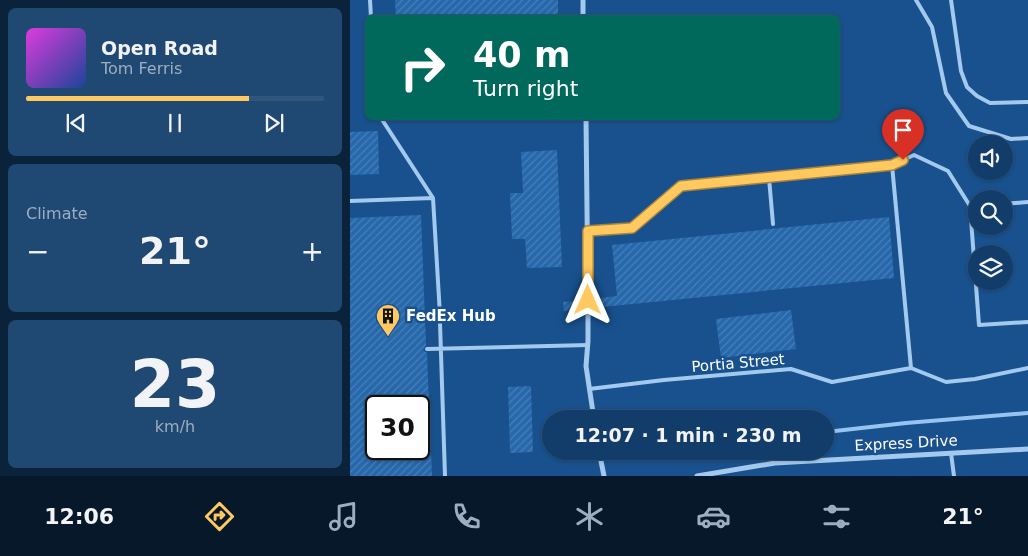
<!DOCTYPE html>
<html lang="en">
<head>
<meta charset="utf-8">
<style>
	:root { --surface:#123d6a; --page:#1f4872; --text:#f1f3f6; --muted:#9caec1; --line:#31567e; --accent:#ffc960 }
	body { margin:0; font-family:"DejaVu Sans",sans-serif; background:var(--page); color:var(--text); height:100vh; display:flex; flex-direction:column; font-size:19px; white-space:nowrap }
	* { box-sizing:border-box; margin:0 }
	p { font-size:16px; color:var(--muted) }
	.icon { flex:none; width:28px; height:28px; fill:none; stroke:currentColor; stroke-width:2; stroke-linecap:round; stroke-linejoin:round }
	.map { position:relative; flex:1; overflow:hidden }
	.details { display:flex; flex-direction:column; gap:8px; padding:8px; background:#0a223a; width:350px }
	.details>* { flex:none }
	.hud { position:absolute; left:15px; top:15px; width:475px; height:105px; border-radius:8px; box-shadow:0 1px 4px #0004,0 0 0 1px var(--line); background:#00695c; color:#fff; overflow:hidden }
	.controls { position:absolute; left:618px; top:135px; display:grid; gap:10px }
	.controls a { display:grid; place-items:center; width:45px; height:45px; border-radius:50%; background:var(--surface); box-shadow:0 1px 4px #0004,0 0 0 1px var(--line); font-size:25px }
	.speed { position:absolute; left:15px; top:395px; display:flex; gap:10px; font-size:25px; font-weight:700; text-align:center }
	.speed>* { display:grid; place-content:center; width:65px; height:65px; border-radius:50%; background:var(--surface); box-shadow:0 1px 4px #0004,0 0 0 1px var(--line); line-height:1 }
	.speed .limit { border:2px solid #111; border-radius:8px; background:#fff; color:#111 }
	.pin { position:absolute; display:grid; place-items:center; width:42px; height:42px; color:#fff; margin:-51px -21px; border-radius:50% 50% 50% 0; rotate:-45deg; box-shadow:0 0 5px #0007 }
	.pin .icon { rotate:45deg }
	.me { position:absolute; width:55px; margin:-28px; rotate:0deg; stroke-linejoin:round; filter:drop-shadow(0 0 4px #0008) }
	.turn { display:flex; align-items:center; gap:18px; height:105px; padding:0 25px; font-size:22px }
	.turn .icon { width:65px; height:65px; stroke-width:2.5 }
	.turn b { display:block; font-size:35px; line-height:42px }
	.big { font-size:38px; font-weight:700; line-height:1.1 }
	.details .card { flex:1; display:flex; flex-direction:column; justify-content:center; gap:8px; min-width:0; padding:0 18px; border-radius:8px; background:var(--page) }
	.details .dial { align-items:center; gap:0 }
	.dial b { font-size:65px; line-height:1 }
	.song { display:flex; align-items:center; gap:15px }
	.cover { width:60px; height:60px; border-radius:8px; background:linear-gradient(135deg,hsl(300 70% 55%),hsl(220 70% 35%)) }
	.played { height:5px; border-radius:2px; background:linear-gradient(90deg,var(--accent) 75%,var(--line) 75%) }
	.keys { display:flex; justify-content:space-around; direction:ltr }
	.heat { display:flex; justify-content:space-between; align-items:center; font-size:28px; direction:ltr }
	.trip { position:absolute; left:192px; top:410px; width:292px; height:50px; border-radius:25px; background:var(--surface); box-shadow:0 1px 4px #0004,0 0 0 1px var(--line); font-weight:700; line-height:50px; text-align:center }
	.dock { display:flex; height:80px; justify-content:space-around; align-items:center; background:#07182a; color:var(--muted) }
	.dock .icon { width:35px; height:35px }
	.dock .current { color:var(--accent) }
	.dock b { font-size:22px; color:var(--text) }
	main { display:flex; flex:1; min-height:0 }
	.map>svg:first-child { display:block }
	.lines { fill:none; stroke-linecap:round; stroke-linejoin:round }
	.stream { stroke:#95c4f1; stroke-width:4 }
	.building { fill:url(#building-hatch); fill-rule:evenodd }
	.lane { stroke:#a3c9ef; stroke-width:4 }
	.street { stroke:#a3c9ef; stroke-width:5 }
	.route-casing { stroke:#a6833e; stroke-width:12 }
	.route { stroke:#ffc960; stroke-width:9 }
	.labels { text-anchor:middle; stroke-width:5; stroke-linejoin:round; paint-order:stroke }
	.poi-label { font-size:15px; font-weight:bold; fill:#fff; stroke:#18518d; text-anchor:start }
	.street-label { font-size:15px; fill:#fff; stroke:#18518d }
</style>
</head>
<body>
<main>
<section class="details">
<div class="card">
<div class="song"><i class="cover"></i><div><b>Open Road</b><p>Tom Ferris</p></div></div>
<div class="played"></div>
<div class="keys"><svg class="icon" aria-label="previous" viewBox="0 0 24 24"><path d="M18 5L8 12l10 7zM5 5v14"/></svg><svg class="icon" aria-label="pause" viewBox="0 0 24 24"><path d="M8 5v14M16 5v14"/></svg><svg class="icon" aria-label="next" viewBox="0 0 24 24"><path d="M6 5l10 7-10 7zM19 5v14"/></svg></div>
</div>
<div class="card"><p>Climate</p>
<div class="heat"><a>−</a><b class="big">21°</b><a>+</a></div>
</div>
<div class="card dial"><b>23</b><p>km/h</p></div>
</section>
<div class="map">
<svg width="678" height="476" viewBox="0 0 678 476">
	<defs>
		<pattern id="building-hatch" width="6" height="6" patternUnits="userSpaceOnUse" patternTransform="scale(1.25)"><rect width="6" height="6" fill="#2668ab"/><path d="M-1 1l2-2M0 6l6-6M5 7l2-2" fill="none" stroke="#477fb8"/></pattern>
	</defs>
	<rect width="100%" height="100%" fill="#18518d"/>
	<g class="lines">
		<path class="stream" d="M476,432L556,423L678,413
			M282,455L311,451"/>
	</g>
	<path class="building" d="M45,0H208V18H46Z
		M28,131L29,174L0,175V132Z
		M207,150L212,267L177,268L175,239H162L160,193H173L171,152Z
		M71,215L76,345L73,350L77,353L82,476H0V218ZM26,406H69V449H26Z
		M539,217L544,278L242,308L238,305L234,309L214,311L213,302L234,300L235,304H239L242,303V299L267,296L262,245Z
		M441,310L446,349L371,358L366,319Z
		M181,386L183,452L160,453L158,387Z"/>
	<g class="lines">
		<path class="lane" d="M20,0L21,18
			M566,0L582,27L596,93L619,126L661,139L678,138
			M601,0L611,71L617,87L627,96L640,103L678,102
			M31,118L83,198L90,315
			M542,165L564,155L598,171L620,206L629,325L678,322
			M419,178L423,224
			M0,201L83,198
			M654,204L678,202
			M238,231L282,228L331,186L542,165L561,368L482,382L441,369L314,380L239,389
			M90,323L95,476
			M77,349L238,345
			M561,368L596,382L625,379L678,368
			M601,453L604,476"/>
		<path class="street" d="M233,0V18
			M236,118L238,300
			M238,309V341L236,366L244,419
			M249,451L254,476
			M347,476L425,463L678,449"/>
	</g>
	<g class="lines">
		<g class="route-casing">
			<path id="route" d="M238,300V231L282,228L331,186L542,165L553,160"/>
		</g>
		<use href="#route" class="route"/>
	</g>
	<defs>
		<g id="building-pin" transform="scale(1.25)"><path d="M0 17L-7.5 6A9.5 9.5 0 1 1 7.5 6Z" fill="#ffc960" stroke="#18518d"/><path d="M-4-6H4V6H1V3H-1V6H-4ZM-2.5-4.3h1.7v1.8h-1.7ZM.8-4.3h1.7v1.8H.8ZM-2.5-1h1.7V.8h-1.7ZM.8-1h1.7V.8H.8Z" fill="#111"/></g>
	</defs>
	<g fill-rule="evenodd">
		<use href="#building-pin" x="38" y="316"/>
	</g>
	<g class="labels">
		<g class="poi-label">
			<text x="56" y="321">FedEx Hub</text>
		</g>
		<g class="street-label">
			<text transform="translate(388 363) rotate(-5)" y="5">Portia Street</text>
			<text transform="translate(556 443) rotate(-3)" y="5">Express Drive</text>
		</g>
	</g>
</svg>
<div class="controls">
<a><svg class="icon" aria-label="sound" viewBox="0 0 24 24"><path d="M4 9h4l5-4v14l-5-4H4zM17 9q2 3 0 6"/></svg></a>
<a><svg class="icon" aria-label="search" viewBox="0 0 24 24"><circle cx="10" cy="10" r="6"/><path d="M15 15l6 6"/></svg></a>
<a><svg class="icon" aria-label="layers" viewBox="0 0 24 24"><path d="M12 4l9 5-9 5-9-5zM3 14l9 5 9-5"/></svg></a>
</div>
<div class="speed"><div class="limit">30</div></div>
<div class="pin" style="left:553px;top:160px;background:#d93025"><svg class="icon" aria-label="arrive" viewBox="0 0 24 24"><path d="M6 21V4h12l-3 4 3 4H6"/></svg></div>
<svg class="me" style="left:238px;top:300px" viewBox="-20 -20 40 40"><path d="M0-17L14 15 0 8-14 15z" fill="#ffc960" stroke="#fff" stroke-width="4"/></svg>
<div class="trip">12:07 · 1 min · 230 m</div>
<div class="hud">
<div class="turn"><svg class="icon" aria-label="right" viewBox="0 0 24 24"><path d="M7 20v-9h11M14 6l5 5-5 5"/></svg><div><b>40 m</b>Turn right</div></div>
</div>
</div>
</main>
<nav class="dock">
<b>12:06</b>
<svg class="icon current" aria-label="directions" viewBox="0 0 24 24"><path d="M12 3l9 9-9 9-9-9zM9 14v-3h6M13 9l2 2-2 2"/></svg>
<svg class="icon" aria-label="music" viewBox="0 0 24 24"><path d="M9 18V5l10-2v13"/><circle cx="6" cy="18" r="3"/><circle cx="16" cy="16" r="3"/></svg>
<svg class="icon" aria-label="phone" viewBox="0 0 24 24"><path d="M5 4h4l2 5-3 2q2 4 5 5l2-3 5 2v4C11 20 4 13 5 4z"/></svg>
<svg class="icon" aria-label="climate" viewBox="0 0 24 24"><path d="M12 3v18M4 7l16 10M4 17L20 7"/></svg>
<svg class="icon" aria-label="car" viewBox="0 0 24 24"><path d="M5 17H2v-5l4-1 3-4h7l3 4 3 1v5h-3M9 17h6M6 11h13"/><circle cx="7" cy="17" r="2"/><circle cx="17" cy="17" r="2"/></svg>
<svg class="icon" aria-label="filters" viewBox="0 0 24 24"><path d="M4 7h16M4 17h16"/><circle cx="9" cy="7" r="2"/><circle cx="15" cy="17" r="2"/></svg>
<b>21°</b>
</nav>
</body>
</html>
